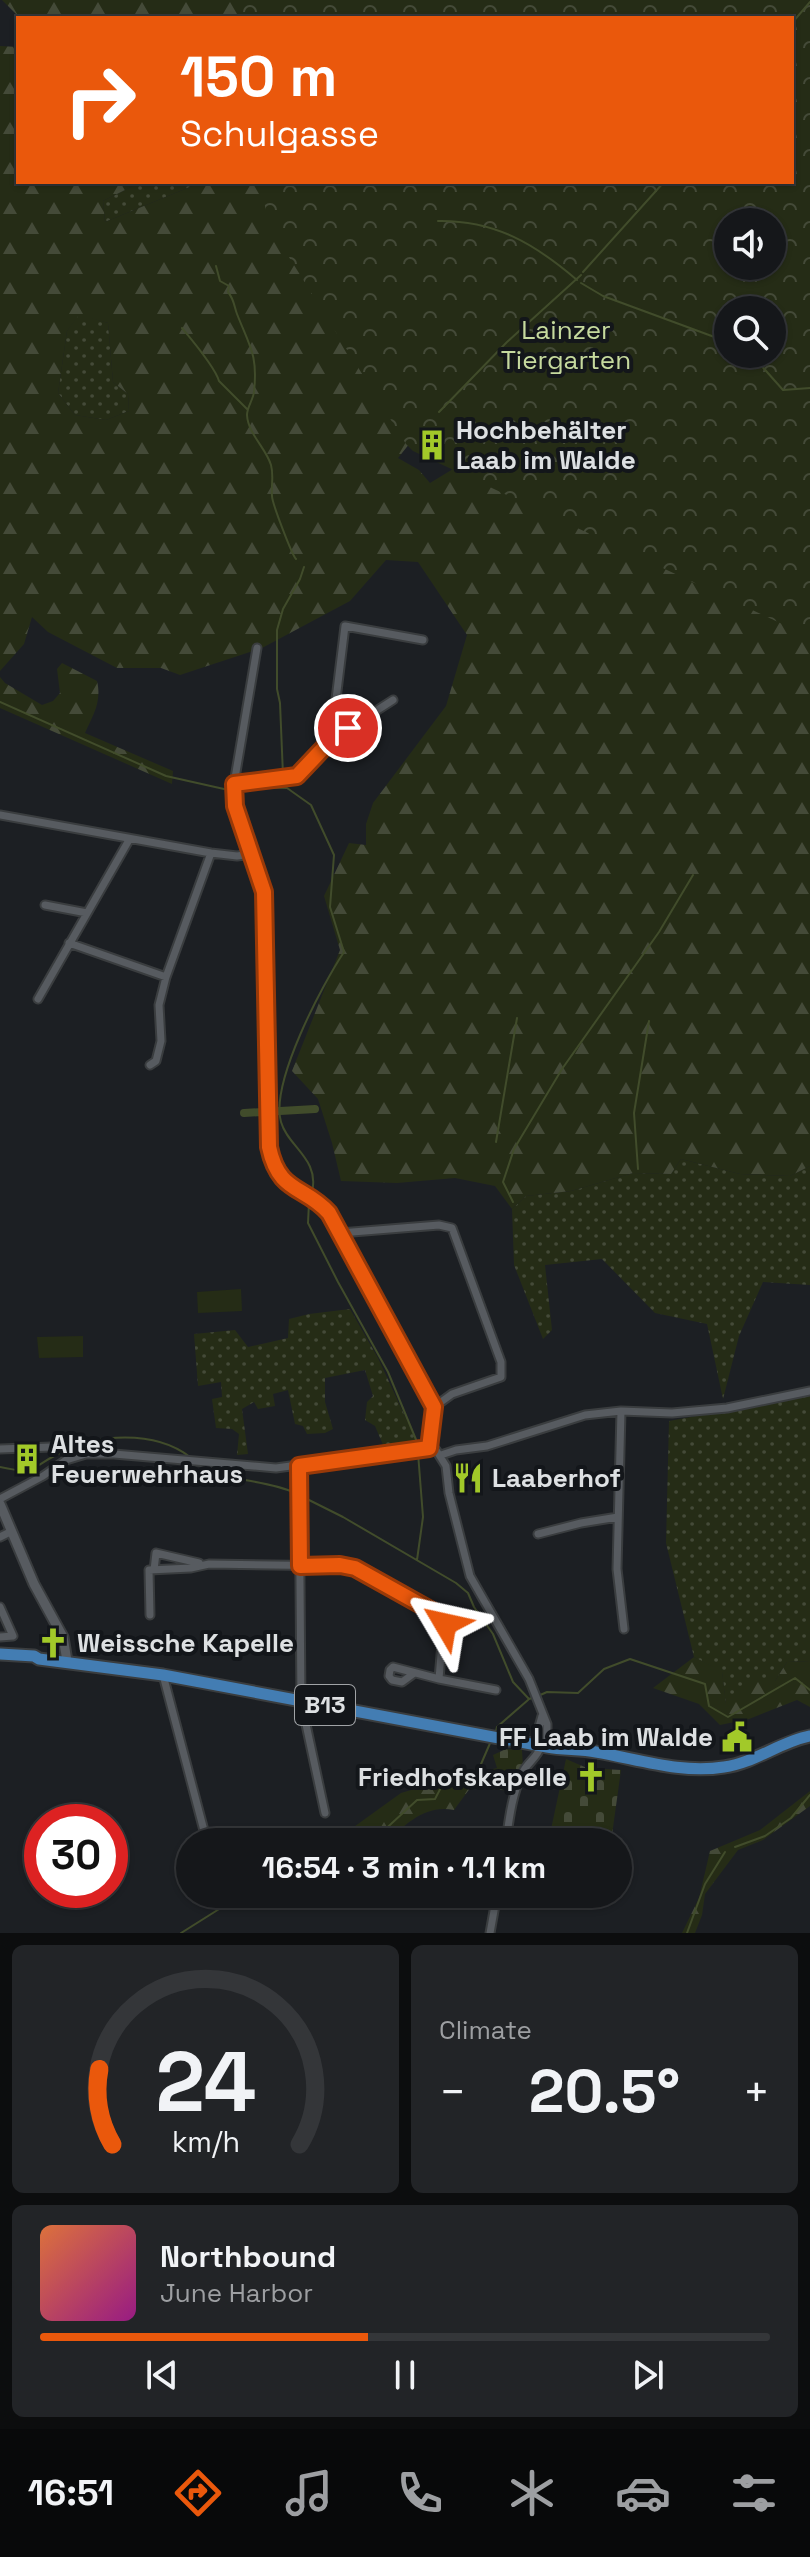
<!DOCTYPE html>
<html lang="en">
<head>
<meta charset="utf-8">
<style>
	:root { --surface:#15171a; --page:#222427; --text:#f1f3f6; --muted:#9d9fa2; --line:#343639; --accent:#ea580c }
	body { margin:0; font-family:"Space Grotesk",sans-serif; background:var(--page); color:var(--text); height:100vh; display:flex; flex-direction:column; font-size:30px; white-space:nowrap }
	* { box-sizing:border-box; margin:0 }
	p { font-size:26px; color:var(--muted) }
	.icon { flex:none; width:44px; height:44px; fill:none; stroke:currentColor; stroke-width:2; stroke-linecap:round; stroke-linejoin:round }
	.map { position:relative; height:1933px; overflow:hidden }
	.panel { display:flex; flex-direction:column; gap:12px; padding:12px; background:#0c0d0e; flex:1 }
	.panel>* { flex:none }
	.guide { position:absolute; left:16px; top:16px; width:778px; height:168px; border-radius:0px; box-shadow:0 2px 6px #0004,0 0 0 2px var(--line); background:#ea580c; color:#fff; overflow:hidden }
	.buttons { position:absolute; left:714px; top:208px; display:grid; gap:16px }
	.buttons a { display:grid; place-items:center; width:72px; height:72px; border-radius:50%; background:var(--surface); box-shadow:0 2px 6px #0004,0 0 0 2px var(--line); font-size:40px }
	.speed { position:absolute; left:24px; top:1804px; display:flex; gap:16px; font-size:40px; font-weight:700; text-align:center }
	.speed>* { display:grid; place-content:center; width:104px; height:104px; border-radius:50%; background:var(--surface); box-shadow:0 2px 6px #0004,0 0 0 2px var(--line); line-height:1 }
	.speed .limit { border:12px solid #d22; background:#fff; color:#111 }
	.pin { position:absolute; display:grid; place-items:center; width:68px; height:68px; color:#fff; margin:-34px; border:4px solid #fff; border-radius:50%; box-shadow:0 2px 8px #0007 }
	.me { position:absolute; width:88px; margin:-44px; rotate:306deg; stroke-linejoin:round; filter:drop-shadow(0 0 6px #0008) }
	.turn { display:flex; align-items:center; gap:28px; height:168px; padding:0 32px; font-size:36px }
	.turn .icon { width:104px; height:104px; stroke-width:2.5 }
	.turn b { display:block; font-size:56px; line-height:68px }
	.big { font-size:60px; font-weight:700; line-height:1.1 }
	.panel .tile { flex:1; display:flex; flex-direction:column; justify-content:center; gap:12px; min-width:0; padding:0 28px; border-radius:12px; background:var(--page) }
	.panel .dial { align-items:center; gap:0 }
	.dial svg { height:208px; overflow:visible; fill:none; stroke:var(--line); stroke-width:7; stroke-linecap:round; text-anchor:middle }
	.dial text { fill:var(--text); stroke:none }
	.song { display:flex; align-items:center; gap:24px }
	.cover { width:96px; height:96px; border-radius:12px; background:linear-gradient(135deg,hsl(20 70% 55%),hsl(310 70% 35%)) }
	.played { height:8px; border-radius:4px; background:linear-gradient(90deg,var(--accent) 45%,var(--line) 45%) }
	.keys { display:flex; justify-content:space-around; direction:ltr }
	.heat { display:flex; justify-content:space-between; align-items:center; font-size:44px; direction:ltr }
	.panel .tiles { flex:1; display:grid; gap:12px; grid-template-columns:1fr 1fr }
	.tile:last-child { grid-column:span 2 }
	.trip { position:absolute; left:176px; top:1828px; width:456px; height:80px; border-radius:40px; background:var(--surface); box-shadow:0 2px 6px #0004,0 0 0 2px var(--line); font-weight:700; line-height:80px; text-align:center }
	.tab-bar { display:flex; height:128px; justify-content:space-around; align-items:center; background:#08090a; color:var(--muted) }
	.tab-bar .icon { width:56px; height:56px }
	.tab-bar .current { color:var(--accent) }
	.tab-bar b { font-size:36px; color:var(--text) }
	.map>svg:first-child { display:block }
	.grass { fill:url(#grass-dots) }
	.forest { fill:url(#forest-firs); fill-rule:evenodd }
	.cemetery { fill:url(#cemetery-stones) }
	.park { fill:url(#park-crowns); fill-rule:evenodd }
	.pitch { fill:#252c16 }
	.lines { fill:none; stroke-linecap:round; stroke-linejoin:round }
	.stream { stroke:#414c2b; stroke-width:2 }
	.canal { stroke:#414c2b; stroke-width:8 }
	.street-casing { stroke:#3a3d3f; stroke-width:11 }
	.secondary-casing { stroke:#3a3d3f; stroke-width:13 }
	.primary-casing { stroke:#3a3d3f; stroke-width:15 }
	.street { stroke:#575b60; stroke-width:7 }
	.secondary { stroke:#575b60; stroke-width:9 }
	.primary { stroke:#437db3; stroke-width:11 }
	.route-casing { stroke:#983908; stroke-width:20 }
	.route { stroke:#ea580c; stroke-width:14 }
	.labels { text-anchor:middle; stroke-width:8; stroke-linejoin:round; paint-order:stroke }
	.shield { fill:#13161a; stroke:#a0a3a6; stroke-width:2 }
	.shield-label { font-size:24px; font-weight:bold; fill:#dde0e2 }
	.park-label { font-size:26px; fill:#c6da9e; stroke:#13161a }
	.poi-label { font-size:26px; font-weight:bold; fill:#dde0e2; stroke:#13161a; text-anchor:start }
</style>
</head>
<body>
<div class="map">
<svg width="810" height="1933" viewBox="0 0 810 1933">
	<defs>
		<pattern id="grass-dots" width="8" height="8" patternUnits="userSpaceOnUse" patternTransform="scale(2)"><rect width="8" height="8" fill="#252c16"/><path d="M2 2h.1M6 6h.1" fill="none" stroke="#444a38" stroke-width="1.8" stroke-linecap="round"/></pattern>
		<pattern id="forest-firs" width="22" height="20" patternUnits="userSpaceOnUse" patternTransform="scale(2)"><rect width="22" height="20" fill="#252c16"/><path d="M5 1l3.5 6h-7zM16 11l3.5 6h-7z" fill="#444a38"/></pattern>
		<pattern id="cemetery-stones" width="16" height="16" patternUnits="userSpaceOnUse" patternTransform="scale(2)"><rect width="16" height="16" fill="#252c16"/><path d="M2 7V4a2 2 0 0 1 4 0v3zM10 15v-3a2 2 0 0 1 4 0v3z" fill="#444a38"/></pattern>
		<pattern id="park-crowns" width="20" height="18" patternUnits="userSpaceOnUse" patternTransform="scale(2)"><rect width="20" height="18" fill="#252c16"/><path d="M2 6a3 3 0 1 1 6 0M12 15a3 3 0 1 1 6 0" fill="none" stroke="#444a38"/></pattern>
	</defs>
	<rect width="100%" height="100%" fill="#1c1f23"/>
	<path class="grass" d="M141,182H202L105,222L103,201Z
		M79,314L108,323L113,382L128,394L129,411L106,420L75,415L58,393L67,331Z
		M681,1159L740,1174L790,1176L810,1166V1285L763,1282L739,1336L723,1399L707,1324L655,1313L602,1259L545,1265L552,1330L543,1339L514,1265L512,1209L526,1196L571,1191L633,1173L671,1174Z
		M350,1309L378,1358L416,1440L384,1447L375,1426L365,1420L367,1402L373,1396L365,1370L325,1378V1402L333,1429L325,1433L307,1434L303,1426L295,1424L288,1390L273,1394L275,1406L258,1409L254,1402L242,1409L248,1454L237,1455L239,1434L232,1429L216,1428L212,1399L222,1397L221,1382L198,1386L194,1334L235,1330L248,1347L288,1338L289,1319L309,1314Z
		M810,1395V1661L787,1662L775,1681L726,1705L722,1672L694,1657L666,1543L669,1421Z"/>
	<path class="forest" d="M2,0H681L653,18H20Z
		M0,46L18,47V182H141L103,201L105,222L202,182H271L410,443L398,458L419,470L430,483L453,469L728,354L810,377V1166L790,1176L740,1174L681,1159L671,1174L633,1173L571,1191L526,1196L512,1209L495,1186L455,1178L397,1183L341,1181L332,1143L318,1099L292,1071L340,950L324,896L349,843L366,845V824L373,803L446,706L467,635L418,562L386,560L350,601L262,648L180,675L161,668H117L48,632L32,617L24,644L0,671ZM79,315L108,323L113,382L128,394L129,411L106,420L75,415L58,393L67,331Z
		M62,663L97,681C102,702 93,715 85,733L173,771L172,784L0,708V677L5,683L42,705L53,701L60,693L57,669Z
		M694,1657L722,1671L726,1704L749,1682L775,1681L787,1662L810,1661V1707L797,1700L749,1719L720,1725L699,1704L653,1688Z
		M485,1768L454,1810C426,1804 405,1824 387,1842H333L401,1793Z
		M810,1791V1806L763,1840L738,1850L705,1894L702,1915L695,1933H682L699,1898L710,1851L760,1830Z"/>
	<path class="cemetery" d="M506,1749L522,1750L523,1767L513,1791L488,1789L485,1777L490,1775L489,1770L497,1768L493,1755Z
		M566,1759L587,1768L621,1770L611,1842L550,1834Z"/>
	<path class="park" d="M240,0H810V637L413,451L406,444L267,222L262,182H792V18H242ZM728,222H772V266H728ZM728,310H772V354H728Z"/>
	<path class="pitch" d="M241,1289L242,1311L198,1313L197,1292Z
		M83,1336V1357L39,1358L37,1337Z"/>
	<g class="lines">
		<path class="stream" d="M792,23L810,2
			M438,221C495,220 535,244 577,280
			M216,266L220,281L229,286L228,292C234,299 234,306 237,314C250,347 258,355 254,392C253,400 247,407 247,415C248,434 266,448 271,465C274,476 271,486 272,496C272,503 292,555 296,559
			M583,272L664,182
			M581,283L603,296L728,342
			M182,328C192,340 215,367 219,381L247,409
			M751,354L783,390L810,388
			M439,412L507,342L581,275
			M0,702L166,776L224,789
			M283,775L280,703L277,689V630L283,609L300,579L304,567
			M249,787L287,788L311,805L334,855L330,907L344,952C322,985 270,1083 281,1122C288,1147 320,1159 312,1192
			M496,1142L517,1018
			M638,1169L634,1113L649,1021
			M513,1202L503,1182L514,1149L562,1069L659,932L693,875
			M309,1203L308,1223L338,1282L388,1372L417,1442
			M199,1464C223,1482 266,1479 295,1493
			M0,1467C37,1475 28,1469 58,1454C96,1433 155,1430 190,1457
			M301,1496L343,1517L456,1583L468,1593L474,1607L493,1634L513,1682L529,1699L532,1698
			M417,1560L423,1517L418,1453
			M538,1696L547,1692L578,1693L604,1669L630,1659L705,1684L709,1706L728,1717L795,1678L810,1690
			M496,1731L497,1727L528,1700
			M353,1842L379,1835L417,1800L435,1799L447,1776L478,1771L491,1741
			M735,1847L765,1836L791,1818L810,1795
			M181,1933L243,1894
			M687,1933L705,1884L725,1852"/>
		<path class="canal" d="M244,1113L315,1109"/>
		<g class="street-casing">
			<path id="street" d="M257,648L234,784L235,806L264,892L269,1147L272,1161L287,1183L298,1192L321,1204L329,1213L434,1407L429,1448
				M331,740L345,626L423,640
				M234,784L297,776L331,740L393,700
				M0,815L211,853L237,856L252,854
				M45,905L87,913
				M69,943L166,977
				M38,999L129,840
				M150,1065L156,1061L161,1041L159,1005L166,977L211,853
				M340,1233L439,1225L452,1228L501,1362V1377L452,1394L434,1407
				M621,1411L617,1569L624,1629
				M0,1449L51,1447
				M441,1455L456,1450L487,1446L585,1415L621,1411L672,1413L727,1408L810,1391
				M299,1466L301,1701L325,1813
				M0,1499L43,1476L66,1460L86,1454H114L276,1468L421,1448L436,1450L446,1466L449,1493L470,1576L529,1679L547,1724V1747
				M538,1534L581,1523L618,1517
				M0,1537L12,1531
				M154,1570L156,1553L199,1563
				M0,1607L13,1636L0,1637
				M150,1615L149,1570L191,1568L209,1564L348,1566L355,1568L444,1619L439,1679L393,1667L390,1670L389,1676L392,1680L402,1682L413,1674
				M163,1675L207,1842
				M439,1679L496,1690
				M534,1745L542,1716
				M506,1842C509,1820 512,1793 523,1772C528,1762 537,1758 541,1746
				M490,1933L497,1894"/>
		</g>
		<g class="secondary-casing">
			<path id="secondary" d="M0,1504L34,1584L63,1637L67,1661"/>
		</g>
		<g class="primary-casing">
			<path id="primary" d="M0,1654L34,1656L39,1659L163,1675L547,1747C563,1750 580,1749 596,1752C638,1759 681,1774 724,1767C754,1763 780,1742 810,1736"/>
		</g>
		<use href="#street" class="street"/>
		<use href="#secondary" class="secondary"/>
		<use href="#primary" class="primary"/>
	</g>
	<g class="lines">
		<g class="route-casing">
			<path id="route" d="M348,728L331,740L297,776L234,784L235,806L264,892L269,1147C279,1194 304,1185 329,1213L434,1407L429,1448L299,1466L300,1566L340,1565L355,1568L441,1616L445,1624"/>
		</g>
		<use href="#route" class="route"/>
	</g>
	<defs>
		<g id="building-bare" transform="scale(2.4)"><path d="M-4-6H4V6H1V3H-1V6H-4ZM-2.5-4.3h1.7v1.8h-1.7ZM.8-4.3h1.7v1.8H.8ZM-2.5-1h1.7V.8h-1.7ZM.8-1h1.7V.8H.8Z" fill="#a2c929" stroke="#13161a" stroke-width="2.5" paint-order="stroke"/></g>
		<g id="restaurant-bare" transform="scale(2.4)"><path d="M-5-6h1v4h1v-4h1v4h1v-4h1v5L-1.5 .5V6h-2V.5L-5-1ZM5-6V6H3V1.5H1.5Q1.5-4 5-6Z" fill="#a2c929" stroke="#13161a" stroke-width="2.5" paint-order="stroke"/></g>
		<g id="church-bare" transform="scale(2.4)"><path d="M-1.2-6h2.4v3.5h3.3v2.4h-3.3V6h-2.4V-.1h-3.3v-2.4h3.3Z" fill="#a2c929" stroke="#13161a" stroke-width="2.5" paint-order="stroke"/></g>
		<g id="civic-bare" transform="scale(2.4)"><path d="M-.6-6.5H3V-4.5H.6V-3L4-1V1h2V6H-6V1h2V-1L-.6-3ZM-1.2 2.5V6h2.4V2.5Z" fill="#a2c929" stroke="#13161a" stroke-width="2.5" paint-order="stroke"/></g>
	</defs>
	<g fill-rule="evenodd">
		<use href="#building-bare" x="432" y="445"/>
		<use href="#building-bare" x="27" y="1459"/>
		<use href="#restaurant-bare" x="468" y="1478"/>
		<use href="#church-bare" x="53" y="1643"/>
		<use href="#civic-bare" x="737" y="1737"/>
		<use href="#church-bare" x="591" y="1777"/>
	</g>
	<g class="labels">
		<rect class="shield" x="295" y="1685" width="60" height="40" rx="6"/>
		<g class="shield-label">
			<text x="325" y="1713">B13</text>
		</g>
		<g class="park-label">
			<text x="566" y="339">Lainzer<tspan x="566" dy="30">Tiergarten</tspan></text>
		</g>
		<g class="poi-label">
			<text x="456" y="439">Hochbehälter<tspan x="456" dy="30">Laab im Walde</tspan></text>
			<text x="51" y="1453">Altes<tspan x="51" dy="30">Feuerwehrhaus</tspan></text>
			<text x="492" y="1487">Laaberhof</text>
			<text x="77" y="1652">Weissche Kapelle</text>
			<text x="713" y="1746" text-anchor="end">FF Laab im Walde</text>
			<text x="567" y="1786" text-anchor="end">Friedhofskapelle</text>
		</g>
	</g>
</svg>
<div class="buttons">
<a><svg class="icon" aria-label="sound" viewBox="0 0 24 24"><path d="M4 9h4l5-4v14l-5-4H4zM17 9q2 3 0 6"/></svg></a>
<a><svg class="icon" aria-label="search" viewBox="0 0 24 24"><circle cx="10" cy="10" r="6"/><path d="M15 15l6 6"/></svg></a>
</div>
<div class="speed"><div class="limit">30</div></div>
<div class="pin" style="left:348px;top:728px;background:#d93025"><svg class="icon" aria-label="arrive" viewBox="0 0 24 24"><path d="M6 21V4h12l-3 4 3 4H6"/></svg></div>
<svg class="me" style="left:445px;top:1624px" viewBox="-20 -20 40 40"><path d="M0-17L14 15 0 8-14 15z" fill="#ea580c" stroke="#fff" stroke-width="4"/></svg>
<div class="trip">16:54 · 3 min · 1.1 km</div>
<div class="guide">
<div class="turn"><svg class="icon" aria-label="right" viewBox="0 0 24 24"><path d="M7 20v-9h11M14 6l5 5-5 5"/></svg><div><b>150 m</b>Schulgasse</div></div>
</div>
</div>
<section class="panel">
<div class="tiles">
<div class="tile dial"><svg viewBox="0 0 100 80">
<path d="M14 69A42 42 0 1 1 86 69"/>
<path d="M14 69A42 42 0 0 1 9 40" stroke="#ea580c"/>
<text x="50" y="56" font-size="32" font-weight="700">24</text>
<text x="50" y="72" font-size="11">km/h</text>
</svg></div>
<div class="tile"><p>Climate</p>
<div class="heat"><a>−</a><b class="big">20.5°</b><a>+</a></div>
</div>
<div class="tile">
<div class="song"><i class="cover"></i><div><b>Northbound</b><p>June Harbor</p></div></div>
<div class="played"></div>
<div class="keys"><svg class="icon" aria-label="previous" viewBox="0 0 24 24"><path d="M18 5L8 12l10 7zM5 5v14"/></svg><svg class="icon" aria-label="pause" viewBox="0 0 24 24"><path d="M8 5v14M16 5v14"/></svg><svg class="icon" aria-label="next" viewBox="0 0 24 24"><path d="M6 5l10 7-10 7zM19 5v14"/></svg></div>
</div>
</div>
</section>
<nav class="tab-bar">
<b>16:51</b>
<svg class="icon current" aria-label="directions" viewBox="0 0 24 24"><path d="M12 3l9 9-9 9-9-9zM9 14v-3h6M13 9l2 2-2 2"/></svg>
<svg class="icon" aria-label="music" viewBox="0 0 24 24"><path d="M9 18V5l10-2v13"/><circle cx="6" cy="18" r="3"/><circle cx="16" cy="16" r="3"/></svg>
<svg class="icon" aria-label="phone" viewBox="0 0 24 24"><path d="M5 4h4l2 5-3 2q2 4 5 5l2-3 5 2v4C11 20 4 13 5 4z"/></svg>
<svg class="icon" aria-label="climate" viewBox="0 0 24 24"><path d="M12 3v18M4 7l16 10M4 17L20 7"/></svg>
<svg class="icon" aria-label="car" viewBox="0 0 24 24"><path d="M5 17H2v-5l4-1 3-4h7l3 4 3 1v5h-3M9 17h6M6 11h13"/><circle cx="7" cy="17" r="2"/><circle cx="17" cy="17" r="2"/></svg>
<svg class="icon" aria-label="filters" viewBox="0 0 24 24"><path d="M4 7h16M4 17h16"/><circle cx="9" cy="7" r="2"/><circle cx="15" cy="17" r="2"/></svg>
</nav>
</body>
</html>
